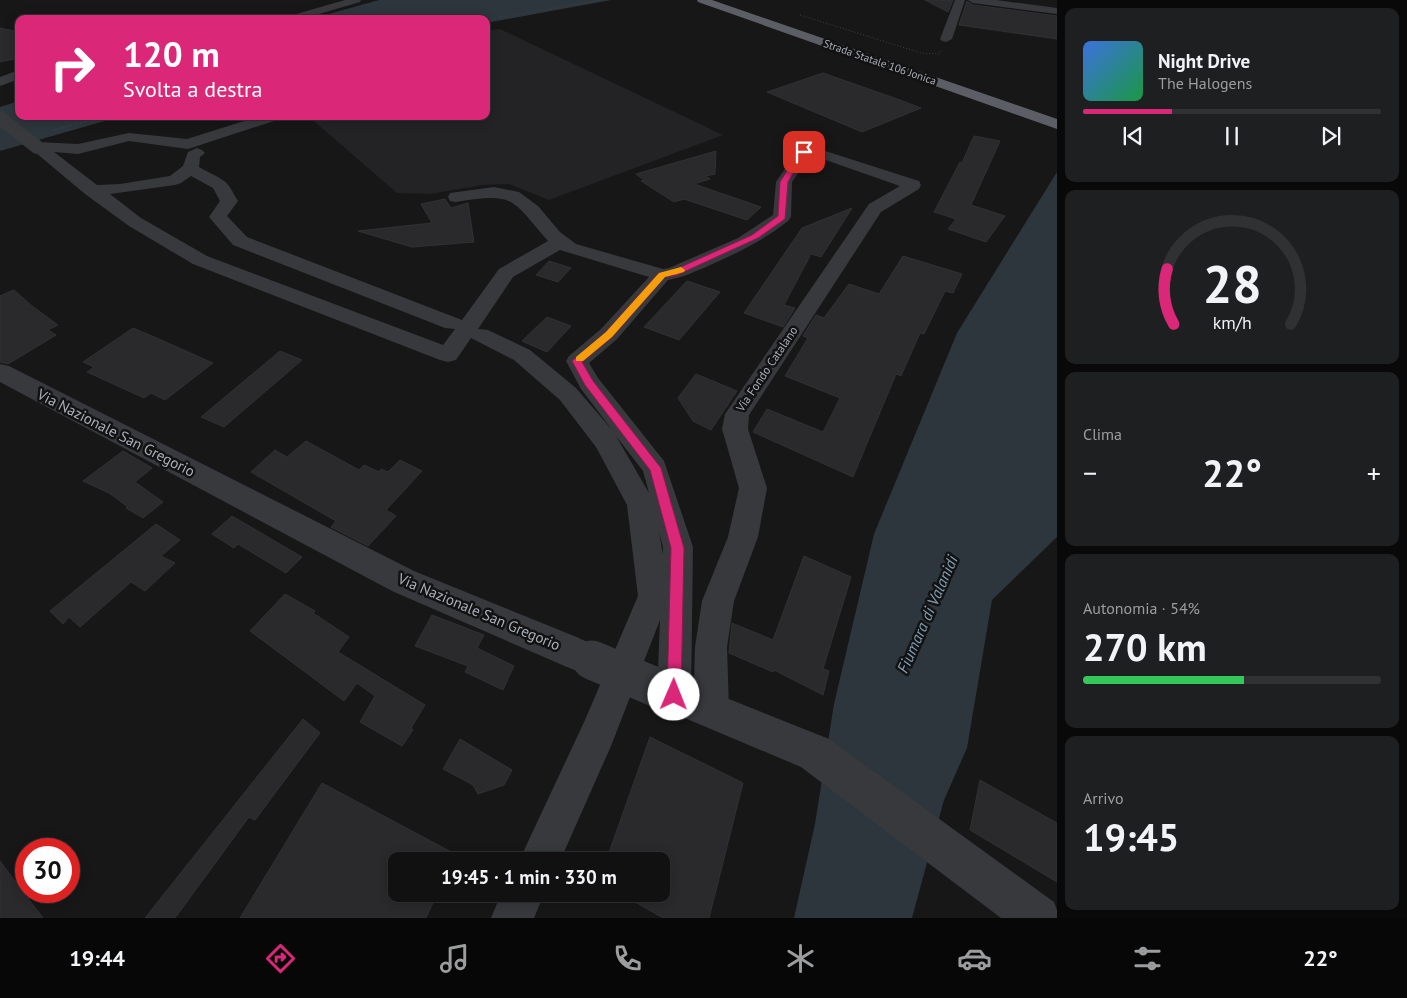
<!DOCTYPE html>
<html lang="it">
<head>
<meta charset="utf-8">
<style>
	:root { --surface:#111112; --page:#1e1f20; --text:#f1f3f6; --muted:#9c9d9f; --line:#303132; --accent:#db2777 }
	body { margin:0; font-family:"PT Sans",sans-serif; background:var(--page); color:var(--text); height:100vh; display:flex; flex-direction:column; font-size:19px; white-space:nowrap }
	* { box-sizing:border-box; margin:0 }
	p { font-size:16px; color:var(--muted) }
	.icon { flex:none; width:28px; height:28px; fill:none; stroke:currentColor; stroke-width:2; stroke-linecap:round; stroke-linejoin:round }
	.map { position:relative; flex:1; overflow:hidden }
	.details { display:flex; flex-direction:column; gap:8px; padding:8px; background:#09090a; width:350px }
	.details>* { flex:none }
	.top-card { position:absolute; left:15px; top:15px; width:475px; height:105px; border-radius:10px; box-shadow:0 2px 12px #0003,0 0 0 1px var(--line); background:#db2777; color:#fff; overflow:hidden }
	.speed { position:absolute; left:15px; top:838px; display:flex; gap:10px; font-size:25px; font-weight:700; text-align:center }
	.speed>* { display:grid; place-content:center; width:65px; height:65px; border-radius:50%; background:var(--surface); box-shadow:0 2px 12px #0003,0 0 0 1px var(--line); line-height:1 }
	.speed .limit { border:8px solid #d22; background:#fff; color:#111 }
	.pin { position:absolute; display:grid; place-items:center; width:42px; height:42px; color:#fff; margin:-21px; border-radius:10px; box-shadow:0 2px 8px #0006 }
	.me { position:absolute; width:55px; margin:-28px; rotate:1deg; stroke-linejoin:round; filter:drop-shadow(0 0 4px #0008) }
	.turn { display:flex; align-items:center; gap:18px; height:105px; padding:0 25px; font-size:22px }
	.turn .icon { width:65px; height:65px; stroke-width:2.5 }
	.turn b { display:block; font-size:35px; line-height:42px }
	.big { font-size:38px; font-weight:800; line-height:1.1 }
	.details .widget { flex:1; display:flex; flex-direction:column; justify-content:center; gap:8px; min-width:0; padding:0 18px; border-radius:10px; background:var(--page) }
	.details .dial { align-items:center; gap:0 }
	.dial svg { height:130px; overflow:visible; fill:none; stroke:var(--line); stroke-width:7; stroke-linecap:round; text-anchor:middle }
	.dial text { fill:var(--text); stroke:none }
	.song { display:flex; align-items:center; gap:15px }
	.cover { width:60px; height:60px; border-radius:8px; background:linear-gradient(135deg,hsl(220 70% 55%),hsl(140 70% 35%)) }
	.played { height:5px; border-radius:2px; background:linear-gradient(90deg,var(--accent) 30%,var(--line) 30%) }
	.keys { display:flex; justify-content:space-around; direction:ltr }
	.heat { display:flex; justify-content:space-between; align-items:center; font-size:28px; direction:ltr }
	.charge { height:8px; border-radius:4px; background:linear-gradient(90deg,#34c759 54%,var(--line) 0) }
	.trip { position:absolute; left:388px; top:852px; width:282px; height:50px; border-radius:10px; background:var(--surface); box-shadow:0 2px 12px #0003,0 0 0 1px var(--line); font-weight:800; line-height:50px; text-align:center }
	.dock { display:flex; height:80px; justify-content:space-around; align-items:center; background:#070707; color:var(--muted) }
	.dock .icon { width:35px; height:35px }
	.dock .active { color:var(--accent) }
	.dock b { font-size:22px; color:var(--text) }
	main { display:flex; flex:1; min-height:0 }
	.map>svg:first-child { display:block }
	.built { fill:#232325 }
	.water { fill:#2d363c }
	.building { fill:#2a2a2c; stroke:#313134 }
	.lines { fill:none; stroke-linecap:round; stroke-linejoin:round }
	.path-far1 { stroke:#3e4044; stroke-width:1; stroke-dasharray:1 2; stroke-linecap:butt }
	.path { stroke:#3e4044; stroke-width:2; stroke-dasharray:1 2; stroke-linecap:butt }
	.minor { fill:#38393d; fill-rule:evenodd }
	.tertiary { fill:#38393d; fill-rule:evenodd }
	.trunk { fill:#5c5e65; fill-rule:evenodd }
	.minor-bridge { stroke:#38393d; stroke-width:14 }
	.tertiary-bridge-far1 { stroke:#38393d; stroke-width:31 }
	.tertiary-bridge { stroke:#38393d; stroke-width:39 }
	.route { fill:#db2777; stroke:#8e194d }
	.slow { fill:#f59e0b }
	.labels { text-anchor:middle; stroke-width:5; stroke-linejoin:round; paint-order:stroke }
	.far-street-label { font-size:11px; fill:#a9aeb8; stroke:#121213 }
	.street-label { font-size:12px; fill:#a9aeb8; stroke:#121213 }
	.near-street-label { font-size:15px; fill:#a9aeb8; stroke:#121213 }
	.near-water-label { font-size:16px; font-style:italic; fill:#819cb2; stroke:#121213 }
</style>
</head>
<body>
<main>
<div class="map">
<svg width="1057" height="918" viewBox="0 0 1057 918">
	<rect width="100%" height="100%" fill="#171718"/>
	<path class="built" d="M500,29L723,135L549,200L509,184L483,185L430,194L397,193L308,116H486V31Z"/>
	<path class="water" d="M379,0H611L486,23V19H311Z
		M19,101V116H122L0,151V107Z
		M1057,172V537L992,600L967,748L944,800L912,918H794L815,824L834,704L874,534L957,333Z"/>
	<path class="building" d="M925,0H953L948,12Z
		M967,1L973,5L1057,16V39L959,25Z
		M0,28L19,32V58L0,62Z
		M823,73L900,100L921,108L862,132L767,92Z
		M974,136L1000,141L971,205L1005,216L986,242L948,229L956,219L934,212L960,162L962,163Z
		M716,151L715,174L705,176L710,179L694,184L761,207L747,220L684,199L674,202L641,181L644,180L636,174Z
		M445,199L451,208L468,203L474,242L412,247L358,231L432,223L421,204Z
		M852,208L821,257L811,254L784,305L795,308L783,327L744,313L802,228Z
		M903,256L962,274L953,293L945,291L924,334L920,333L901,376L896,374L853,477L753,432L767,409L823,432L840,398L785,376L808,338L803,336L804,334L816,315L824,318L849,284L879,294Z
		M549,261L571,268L558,282L536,275Z
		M687,281L720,292L679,340L644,327Z
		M14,290L32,306L58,325L48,330L56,335L8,364L0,362V296Z
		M547,317L571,326L547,352L522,341Z
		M133,328L152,336L213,363L165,400L151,393L144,398L87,372L94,367L83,362Z
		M280,351L302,360L224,427L201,417Z
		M696,374L737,391L711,430L693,421L678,398Z
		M306,441L359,470L364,465L379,472L381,469L388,472L400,460L422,471L386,510L396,516L368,546L331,527L336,521L251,472L275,450L287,457Z
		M123,451L152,468L135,482L163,502L143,518L126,508L128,507L109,493L83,481Z
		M232,516L302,557L286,573L238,544L234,548L212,534Z
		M156,524L180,540L161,556L175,563L145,591L131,582L80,627L69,617L63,624L50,611Z
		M804,556L851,577L823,669L829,671L823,695L774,670L773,672L729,653L732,623L773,640Z
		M285,594L315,611L313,613L349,637L338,652L425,705L411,728L413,730L402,746L360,722L375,696L357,683L344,701L250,631Z
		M432,615L484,635L477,648L514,666L503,690L465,672L468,666L415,646Z
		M303,719L320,733L255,820L249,817L175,918H145Z
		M650,737L743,783L709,918H663L621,894H661V861H606Z
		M460,739L512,770L504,785L478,794L473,785L443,769Z
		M980,780L1057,823V882L970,830Z
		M322,783L455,854L452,861H396V894H437L426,918H240Z
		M0,861L43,918H0Z"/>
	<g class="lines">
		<path class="path-far1" d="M800,15L921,53L939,54L940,51
			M486,20L599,0"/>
		<path class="path" d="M54,130L104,116"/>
		<path class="minor" d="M345,0H361L360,2L302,19H285L286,17Z
			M955,0H965L952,39L946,42L942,41L940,39Z
			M968,0H996L1057,8V14L973,3Z
			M19,70V79L0,86V77Z
			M260,116H282L280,119L188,149L129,141L78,154L54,152L97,185L120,184L170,176L183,166L188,152L197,148L202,150L205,153L200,157L199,167C207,172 216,175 224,181C230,185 234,195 238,201L227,216L247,237L462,320L499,269L548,241C511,199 516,192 456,202L450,201L448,197L450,193L494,187L519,192L538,206L560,232L576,244L663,269L669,268L738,238L773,215L776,182L796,152L809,147L819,149L919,181L921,185L919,189L881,212L749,415L748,429L767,488L758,537L734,601L727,647L729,710L723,722L711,728L699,722L693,710L695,647L702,601L728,537L739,488L722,429L725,414L869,204L900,186L817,157H809L792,182L791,217L788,221C763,241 735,254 706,267C693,272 682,278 668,280L617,339L589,363L598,378L664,461L693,547L691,695L686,707L674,712L662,707L657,695L660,620L611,746L560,861H519L585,720L638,596L627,505L596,447L560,400L514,360L471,338L456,360L448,362L440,360L193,264L129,226L85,194L29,147L32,144L37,142L78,144L129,133L187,139ZM191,176L213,188L220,201L209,217L233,245L445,328L455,329L443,345L207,256L141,218L110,194L175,185L181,183ZM560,250L649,277L601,329L569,356L566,361L581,389L613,431L576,388L530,350L488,330L478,329L513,277ZM616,436L643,471L649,493ZM659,532L663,547V555Z
			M501,894H544L534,918H491Z"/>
		<path class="tertiary" d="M0,364L9,366L414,571L579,638L584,650L579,662L567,667L392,591L0,382Z
			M674,677L829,739L1054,902L1057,910V918H1001L801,767L661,708L656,695L661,682Z"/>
		<path class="trunk" d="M697,0H712L1057,119V129L698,2Z"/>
		<path class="minor-bridge" d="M0,118L37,147"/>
		<path class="tertiary-bridge-far1" d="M567,650L595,662"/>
		<path class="tertiary-bridge" d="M592,660L674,695"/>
	</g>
	<path class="route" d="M802,151L808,152L803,156L788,182L785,219L758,238L677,275L665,277L612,337L582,362L593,381L661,468L684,548L681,695L679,700L674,702L669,700L667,695L671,548L650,470L585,385L572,361L606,332L659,273L672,271L752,235L778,216L780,182L798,153Z"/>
	<path class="slow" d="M681,267L685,270L684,272L665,277L612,337L583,361H576V357L606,332L659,273Z"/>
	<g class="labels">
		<g class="far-street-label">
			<text transform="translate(880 62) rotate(19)" y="4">Strada Statale 106 Jonica</text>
		</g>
		<g class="street-label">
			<text transform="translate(767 369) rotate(-56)" y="4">Via Fondo Catalano</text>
		</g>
		<g class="near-street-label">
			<text transform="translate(116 433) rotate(27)" y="5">Via Nazionale San Gregorio</text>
			<text transform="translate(479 612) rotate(23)" y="5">Via Nazionale San Gregorio</text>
		</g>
		<g class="near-water-label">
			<text transform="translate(927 614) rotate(-66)" y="6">Fiumara di Valanidi</text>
		</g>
	</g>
</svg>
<div class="speed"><div class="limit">30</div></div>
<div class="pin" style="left:804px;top:152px;background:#d93025"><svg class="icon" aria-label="arrive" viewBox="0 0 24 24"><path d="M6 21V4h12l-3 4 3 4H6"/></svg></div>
<svg class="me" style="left:674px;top:695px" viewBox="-20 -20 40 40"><circle r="19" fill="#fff"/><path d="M0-13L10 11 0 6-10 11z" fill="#db2777"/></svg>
<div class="trip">19:45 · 1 min · 330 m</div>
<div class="top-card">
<div class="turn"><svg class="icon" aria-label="right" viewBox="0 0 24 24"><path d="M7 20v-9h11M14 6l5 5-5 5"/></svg><div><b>120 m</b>Svolta a destra</div></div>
</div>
</div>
<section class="details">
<div class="widget">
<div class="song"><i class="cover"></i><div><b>Night Drive</b><p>The Halogens</p></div></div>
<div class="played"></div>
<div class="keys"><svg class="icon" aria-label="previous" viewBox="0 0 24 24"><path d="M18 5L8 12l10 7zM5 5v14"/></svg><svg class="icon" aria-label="pause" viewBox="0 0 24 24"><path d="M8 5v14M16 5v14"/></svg><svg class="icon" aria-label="next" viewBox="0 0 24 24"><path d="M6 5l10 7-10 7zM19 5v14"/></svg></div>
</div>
<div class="widget dial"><svg viewBox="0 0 100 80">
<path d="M14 69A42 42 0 1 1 86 69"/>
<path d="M14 69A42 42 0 0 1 10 35" stroke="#db2777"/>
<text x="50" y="56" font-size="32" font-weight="700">28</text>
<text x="50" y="72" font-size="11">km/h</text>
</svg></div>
<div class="widget"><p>Clima</p>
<div class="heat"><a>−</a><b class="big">22°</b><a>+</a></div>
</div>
<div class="widget"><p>Autonomia · 54%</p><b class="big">270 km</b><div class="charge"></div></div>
<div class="widget"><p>Arrivo</p><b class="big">19:45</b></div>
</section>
</main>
<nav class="dock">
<b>19:44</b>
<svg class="icon active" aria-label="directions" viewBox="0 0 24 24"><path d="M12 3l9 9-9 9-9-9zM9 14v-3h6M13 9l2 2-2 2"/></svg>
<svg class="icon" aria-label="music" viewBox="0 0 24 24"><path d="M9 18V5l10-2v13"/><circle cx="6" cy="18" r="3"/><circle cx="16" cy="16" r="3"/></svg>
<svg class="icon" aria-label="phone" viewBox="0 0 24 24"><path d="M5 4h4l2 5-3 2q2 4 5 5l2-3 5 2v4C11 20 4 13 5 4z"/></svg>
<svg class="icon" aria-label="climate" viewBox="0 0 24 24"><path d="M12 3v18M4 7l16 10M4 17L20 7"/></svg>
<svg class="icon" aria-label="car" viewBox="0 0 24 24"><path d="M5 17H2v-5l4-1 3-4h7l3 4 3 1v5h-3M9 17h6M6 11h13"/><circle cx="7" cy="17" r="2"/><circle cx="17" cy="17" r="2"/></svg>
<svg class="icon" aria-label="filters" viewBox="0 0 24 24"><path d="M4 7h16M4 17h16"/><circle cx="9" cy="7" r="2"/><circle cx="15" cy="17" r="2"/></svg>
<b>22°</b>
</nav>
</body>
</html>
